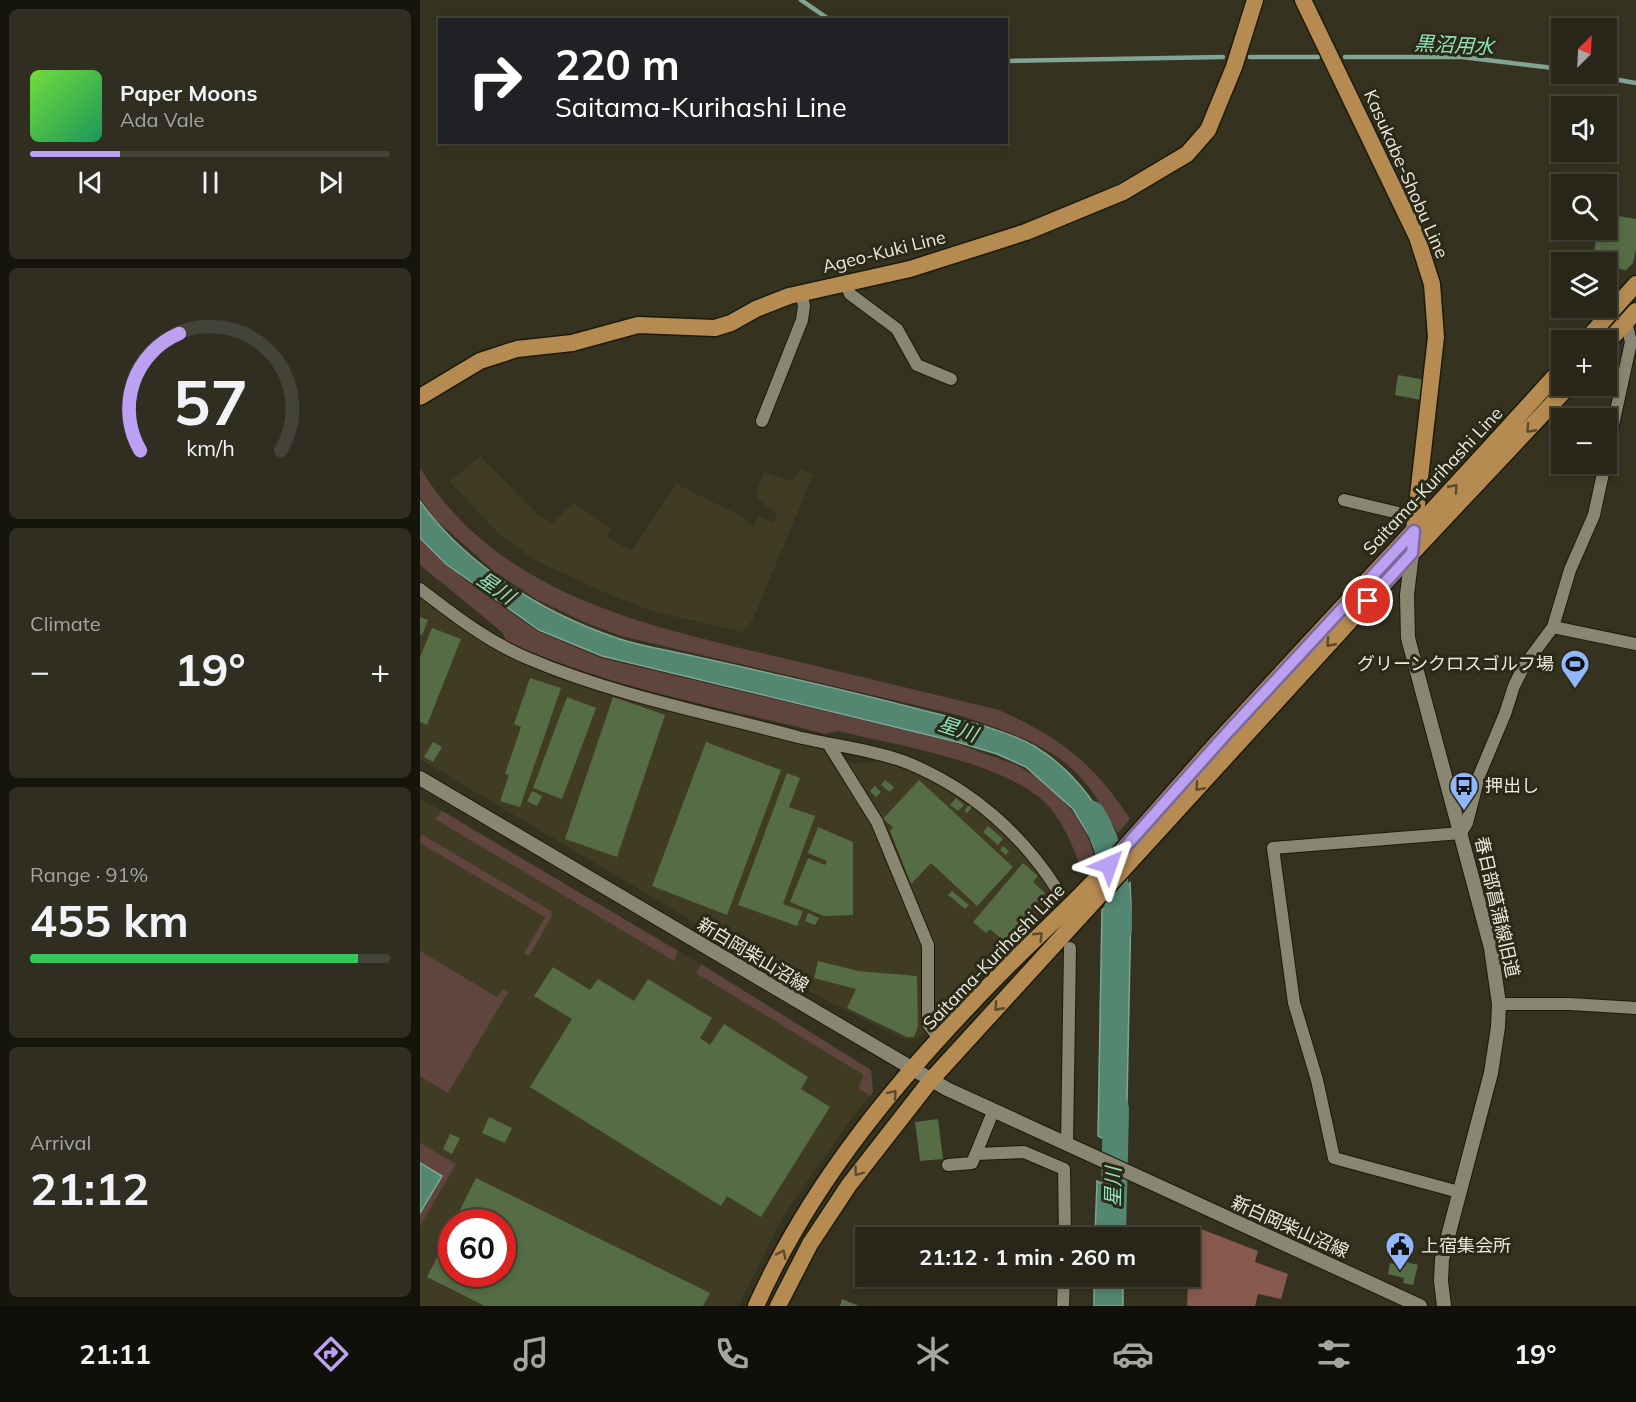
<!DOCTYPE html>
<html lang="en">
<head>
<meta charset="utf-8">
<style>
	:root { --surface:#282618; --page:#302e21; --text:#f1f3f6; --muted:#a5a5a2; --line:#444337; --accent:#bca0f2 }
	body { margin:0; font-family:Mulish,"Noto Sans JP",sans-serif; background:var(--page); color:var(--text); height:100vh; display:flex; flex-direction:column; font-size:22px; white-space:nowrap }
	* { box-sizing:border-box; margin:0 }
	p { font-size:20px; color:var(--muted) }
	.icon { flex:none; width:33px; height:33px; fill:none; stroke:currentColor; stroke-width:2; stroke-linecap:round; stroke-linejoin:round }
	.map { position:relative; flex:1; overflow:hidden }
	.details { display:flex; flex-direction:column; gap:9px; padding:9px; background:#16150d; width:420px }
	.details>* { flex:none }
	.top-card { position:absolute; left:18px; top:18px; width:570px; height:126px; border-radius:0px; box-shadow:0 3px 9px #0003,0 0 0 2px var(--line); background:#202124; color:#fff; overflow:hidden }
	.needle { width:39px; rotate:24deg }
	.controls { position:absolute; left:1131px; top:18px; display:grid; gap:12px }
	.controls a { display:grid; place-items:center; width:66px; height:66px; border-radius:0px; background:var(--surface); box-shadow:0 3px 9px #0003,0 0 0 2px var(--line); font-size:30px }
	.speed { position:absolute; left:18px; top:1209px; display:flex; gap:12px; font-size:30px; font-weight:700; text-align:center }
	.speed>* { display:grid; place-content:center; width:78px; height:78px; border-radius:50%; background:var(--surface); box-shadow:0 3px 9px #0003,0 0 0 2px var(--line); line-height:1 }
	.speed .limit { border:9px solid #d22; background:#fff; color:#111 }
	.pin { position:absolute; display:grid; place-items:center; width:51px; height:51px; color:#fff; margin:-26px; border:3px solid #fff; border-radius:50%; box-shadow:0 2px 6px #0007 }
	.me { position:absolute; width:66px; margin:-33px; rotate:43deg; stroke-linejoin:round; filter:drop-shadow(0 0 4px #0008) }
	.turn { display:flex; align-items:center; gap:21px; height:126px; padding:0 18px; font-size:27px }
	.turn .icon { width:78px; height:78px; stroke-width:2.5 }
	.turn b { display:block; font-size:42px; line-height:51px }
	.big { font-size:45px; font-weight:700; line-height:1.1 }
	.details .card { flex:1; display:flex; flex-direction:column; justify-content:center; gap:9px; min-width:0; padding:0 21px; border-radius:9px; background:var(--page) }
	.details .dial { align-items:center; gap:0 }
	.dial svg { height:156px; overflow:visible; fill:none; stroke:var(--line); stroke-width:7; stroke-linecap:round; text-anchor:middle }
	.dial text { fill:var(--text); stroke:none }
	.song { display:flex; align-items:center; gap:18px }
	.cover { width:72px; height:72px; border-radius:9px; background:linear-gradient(135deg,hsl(100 70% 55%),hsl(150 70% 35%)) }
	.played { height:6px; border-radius:3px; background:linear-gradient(90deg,var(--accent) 25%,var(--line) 25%) }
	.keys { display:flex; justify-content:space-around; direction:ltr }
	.heat { display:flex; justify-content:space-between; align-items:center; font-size:33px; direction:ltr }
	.charge { height:9px; border-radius:4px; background:linear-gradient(90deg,#34c759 91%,var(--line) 0) }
	.trip { position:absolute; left:435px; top:1227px; width:345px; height:60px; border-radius:0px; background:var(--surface); box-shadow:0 3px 9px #0003,0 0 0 2px var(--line); font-weight:700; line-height:60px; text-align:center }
	.dock { display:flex; height:96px; justify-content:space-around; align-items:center; background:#100f0a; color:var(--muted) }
	.dock .icon { width:42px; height:42px }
	.dock .on { color:var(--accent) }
	.dock b { font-size:27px; color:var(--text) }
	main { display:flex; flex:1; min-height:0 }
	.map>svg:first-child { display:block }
	.built { fill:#403c23; fill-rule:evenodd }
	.green { fill:#60453e }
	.forest { fill:#88594d }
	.water { fill:#538771; stroke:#81a592; stroke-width:1.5 }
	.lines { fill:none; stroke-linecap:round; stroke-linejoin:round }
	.stream { stroke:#81a592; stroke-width:4.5 }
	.river { stroke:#538771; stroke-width:26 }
	.building { fill:#556c45 }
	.minor-casing { stroke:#1d1a09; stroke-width:14 }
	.tertiary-casing { stroke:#1d1a09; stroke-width:16 }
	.primary-casing { stroke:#1d1a09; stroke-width:19 }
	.minor { stroke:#898671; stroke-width:12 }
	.tertiary { stroke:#898671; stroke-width:14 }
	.primary { stroke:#b58b52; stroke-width:16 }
	.oneway { stroke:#5b4b2c }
	.route-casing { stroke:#7a689d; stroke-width:15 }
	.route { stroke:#bca0f2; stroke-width:10 }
	.labels { text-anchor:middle; stroke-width:6; stroke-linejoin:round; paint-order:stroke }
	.street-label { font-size:18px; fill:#ebeadf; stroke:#2b2917 }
	.poi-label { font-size:18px; fill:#ebeadf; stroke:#2b2917; text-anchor:start }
	.water-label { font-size:20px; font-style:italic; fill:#91e3c0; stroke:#2b2917 }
</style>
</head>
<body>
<main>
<section class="details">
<div class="card">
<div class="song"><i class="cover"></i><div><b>Paper Moons</b><p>Ada Vale</p></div></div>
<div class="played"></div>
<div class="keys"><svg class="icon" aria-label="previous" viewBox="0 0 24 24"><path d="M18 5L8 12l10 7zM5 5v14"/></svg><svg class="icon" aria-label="pause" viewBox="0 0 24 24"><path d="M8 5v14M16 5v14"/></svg><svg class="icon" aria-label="next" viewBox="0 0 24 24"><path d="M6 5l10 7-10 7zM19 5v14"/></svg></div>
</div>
<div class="card dial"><svg viewBox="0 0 100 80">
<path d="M14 69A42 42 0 1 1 86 69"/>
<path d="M14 69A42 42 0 0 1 34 9" stroke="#bca0f2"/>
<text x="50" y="56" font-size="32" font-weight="700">57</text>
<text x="50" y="72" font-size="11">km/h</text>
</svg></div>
<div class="card"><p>Climate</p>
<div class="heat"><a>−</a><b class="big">19°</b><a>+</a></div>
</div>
<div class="card"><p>Range · 91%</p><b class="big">455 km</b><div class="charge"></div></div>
<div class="card"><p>Arrival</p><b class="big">21:12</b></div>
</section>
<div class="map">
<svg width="1216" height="1306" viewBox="0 0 1216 1306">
	<rect width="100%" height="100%" fill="#353320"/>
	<path class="built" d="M60,456L118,515L133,524L153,502L191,529L186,536L212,551L256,484L321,516L333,527L339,516L354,523L357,514L338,499L337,489L345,472L372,481L380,469L393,475L333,619L323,632L235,612L186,593L115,560L80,535L30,482Z
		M0,597L45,631L81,652L134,677L396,747L432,764L458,761L491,771L522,785L549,799L603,850L629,887L632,896L518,1020L498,1038L486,1040L407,1001L0,759Z
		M0,798L258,951L451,1070L453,1092L430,1120L362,1218L318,1306H0ZM32,1222H82V1274H32Z"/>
	<path class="green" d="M0,468C79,597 231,627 367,659C438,676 508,693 579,710C640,738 673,762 710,819L698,833C688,817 679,800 667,785C638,746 586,731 542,716L201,636L164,622L116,599L75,572L15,519L0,498Z
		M0,536L44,579L117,631L181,658L529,741L597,765L630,786L656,816L669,840L675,859L663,873C654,850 646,827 630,808C592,763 475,745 418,731L406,734C299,707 186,687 86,641L82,632L0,565Z
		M22,811L258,951L254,961L15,819Z
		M1,834L131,911L132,916L109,956L104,953L125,917L0,843Z
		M0,951L77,997L83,989L88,992L28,1093L0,1076Z
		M281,964L451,1070L453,1092L450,1096L438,1088L444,1075L276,973Z
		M0,1143L36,1164L0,1226Z"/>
	<path class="forest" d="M773,1226L838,1251L835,1262L868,1274L861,1299L838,1294L835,1306H767L770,1239Z"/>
	<path class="water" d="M0,501C45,564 121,612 194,637C222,647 253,651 282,658C354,674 426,690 498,709C535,719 580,727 614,746C651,768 674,800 694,836L677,856L670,837L653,809L606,767L577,754L537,742L182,656L119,630L26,564L0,538Z
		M710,883L711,906L706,1149L678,1136L682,910Z
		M0,1163L22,1176L0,1213Z
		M677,1181L704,1194V1237H675Z
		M674,1277H703V1306H674Z"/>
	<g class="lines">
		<path class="stream" d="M381,0L410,20
			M830,57H898
			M925,57H1042L1142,69
			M586,61L803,57
			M1165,74L1216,83"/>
		<path class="river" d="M672,814C693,847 698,890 699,929
			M693,1238L696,1109"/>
	</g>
	<path class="building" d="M1186,214L1216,219V250L1213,263L1206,270L1186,267V262H1173L1177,230H1186Z
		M978,375L1005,380L1001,400L975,395Z
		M0,617L8,620L2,635L0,634Z
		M12,628L41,639L7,725L0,722V657Z
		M110,678L141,688L100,807L80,801L89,775L85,774L101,727L94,724Z
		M147,697L176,708L142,799L113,788Z
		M193,697L245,715L197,857L145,839Z
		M13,742L22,747L13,762L4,757Z
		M286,742L361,770L307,915L232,886Z
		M367,773L380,778L369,807L395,816L363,904L383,911L377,926L318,905Z
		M465,780L474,787L470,792L461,785Z
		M499,780L593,867L557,906L511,863L491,884L470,831L473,827L463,819Z
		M455,786L461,792L456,797L450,791Z
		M112,791L122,796L117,806L107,801Z
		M536,798L544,805L538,811L530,805Z
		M550,804L553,806L547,813L544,811Z
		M568,826L583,839L578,845L563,832Z
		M398,827L433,842V915L404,916L370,902L388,858L405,865L407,861L388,853Z
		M583,846L589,851L586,855L580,850Z
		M603,863L618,876L613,882L625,893L584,941L570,929L566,933L553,922Z
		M532,891L549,905L545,909L528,895Z
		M388,913L399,918L395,925L385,921Z
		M398,961L438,971L497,976L498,1026L494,1037H487L427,1008L436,989L394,978Z
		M133,967L170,990L178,979L214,1001L228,979L292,1018L280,1038L290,1045L304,1024L388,1077L381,1089L410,1107L341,1217L307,1196L301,1206L110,1087L152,1019L114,996Z
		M69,1117L92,1128L85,1143L62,1133Z
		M518,1119L523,1159L500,1161L495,1122Z
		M30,1134L40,1138L32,1154L23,1149Z
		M56,1178L290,1293L283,1306H65L7,1277L32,1228V1274H82V1222H34Z
		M986,1262L998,1265L993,1285L983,1283L984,1278L968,1274L970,1263L985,1267Z
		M422,1299L439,1306H420Z"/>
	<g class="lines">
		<g class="minor-casing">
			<path id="minor" d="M425,282L430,294L477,329L497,365L531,379
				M342,421L382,320L384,306L381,292
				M1186,457L1211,342L1206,322
				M924,500L987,515L997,512
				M0,589C34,615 67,641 107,658C193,695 288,713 378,737C411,745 459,751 488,763C551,789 602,834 638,891
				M1133,627L1216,644
				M409,745L457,822L508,945V1024L520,1040
				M1079,1004H1150L1216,1008
				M647,1145L650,948
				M556,1154L604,1152L644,1169L645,1238
				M528,1165L552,1163L573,1112
				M1039,1192L914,1158L897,1080L874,1003L853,848L1041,833L1047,823L1059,776L1085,714L1094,686L1104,666L1133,627L1150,570L1174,515L1185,464
				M643,1306L644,1276"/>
		</g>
		<g class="tertiary-casing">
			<path id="tertiary" d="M992,553L987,595L988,638L1071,948L1079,1004L1078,1027L1071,1073L1022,1259L1021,1281L1024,1306
				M0,778L527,1089L1000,1306"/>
		</g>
		<g class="primary-casing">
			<path id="primary" d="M883,0L997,237L1012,284L1016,337L994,531
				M1166,340L1216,284
				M1186,344L1216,311
				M0,397L60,361L97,349L152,343L218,325L295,328L311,323L336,309L369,296L490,269L606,232L703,192L767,154L788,130L814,67L835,0
				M336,1306C392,1180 482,1074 578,976C610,943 644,913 675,880C721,831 763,780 808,731C919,610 1032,491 1142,368
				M358,1306L390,1244L429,1185L511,1080L992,553L1149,386"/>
		</g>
		<use href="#minor" class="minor"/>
		<use href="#tertiary" class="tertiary"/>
		<use href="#primary" class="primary"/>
	</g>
	<defs><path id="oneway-chevron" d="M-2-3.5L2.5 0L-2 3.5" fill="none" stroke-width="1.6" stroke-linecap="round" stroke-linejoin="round" transform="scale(1.5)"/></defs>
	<g class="oneway">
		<use href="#oneway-chevron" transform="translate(1110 429) rotate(132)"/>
		<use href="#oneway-chevron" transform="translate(1034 488) rotate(-48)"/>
		<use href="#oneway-chevron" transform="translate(910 643) rotate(132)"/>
		<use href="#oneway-chevron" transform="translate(779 787) rotate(132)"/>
		<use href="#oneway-chevron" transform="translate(619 936) rotate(-44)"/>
		<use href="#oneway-chevron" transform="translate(578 1007) rotate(132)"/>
		<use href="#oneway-chevron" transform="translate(473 1094) rotate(-49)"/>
		<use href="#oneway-chevron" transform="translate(438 1172) rotate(126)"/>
		<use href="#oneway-chevron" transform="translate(362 1254) rotate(-64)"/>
	</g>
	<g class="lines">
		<g class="route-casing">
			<path id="route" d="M689,865L806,734L994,531L992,553L948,601"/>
		</g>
		<use href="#route" class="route"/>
	</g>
	<defs>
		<g id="stadium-pin" transform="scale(1.5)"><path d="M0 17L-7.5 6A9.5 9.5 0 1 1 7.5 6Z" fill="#92b7fd" stroke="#2b2917"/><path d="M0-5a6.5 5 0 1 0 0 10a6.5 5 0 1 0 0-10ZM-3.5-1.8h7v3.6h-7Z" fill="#111"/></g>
		<g id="bus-pin" transform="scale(1.5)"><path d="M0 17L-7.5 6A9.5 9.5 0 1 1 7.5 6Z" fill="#92b7fd" stroke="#2b2917"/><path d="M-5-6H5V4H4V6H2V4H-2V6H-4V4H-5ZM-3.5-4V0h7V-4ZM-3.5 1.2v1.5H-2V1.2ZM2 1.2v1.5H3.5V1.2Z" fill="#111"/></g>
		<g id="civic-pin" transform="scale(1.5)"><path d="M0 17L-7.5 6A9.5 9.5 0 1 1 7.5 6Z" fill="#92b7fd" stroke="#2b2917"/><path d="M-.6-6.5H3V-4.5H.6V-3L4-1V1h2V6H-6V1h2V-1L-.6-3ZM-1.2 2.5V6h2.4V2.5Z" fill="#111"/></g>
	</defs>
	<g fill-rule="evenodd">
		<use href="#stadium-pin" x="1155" y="664"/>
		<use href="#bus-pin" x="1044" y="786"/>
		<use href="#civic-pin" x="980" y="1246"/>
	</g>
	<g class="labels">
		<g class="street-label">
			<text transform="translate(986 174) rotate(66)" y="6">Kasukabe-Shobu Line</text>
			<text transform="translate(464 252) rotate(-14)" y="6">Ageo-Kuki Line</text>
			<text transform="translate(1013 481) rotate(-47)" y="6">Saitama-Kurihashi Line</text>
			<text transform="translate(1077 907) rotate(77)" y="6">春日部菖蒲線旧道</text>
			<text transform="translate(333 955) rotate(31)" y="6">新白岡柴山沼線</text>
			<text transform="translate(574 957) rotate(-46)" y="6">Saitama-Kurihashi Line</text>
			<text transform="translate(870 1227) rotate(24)" y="6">新白岡柴山沼線</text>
		</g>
		<g class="poi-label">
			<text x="1134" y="670" text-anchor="end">グリーンクロスゴルフ場</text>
			<text x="1065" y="792">押出し</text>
			<text x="1001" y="1252">上宿集会所</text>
		</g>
		<g class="water-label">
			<text transform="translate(1034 45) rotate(3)" y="7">黒沼用水</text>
			<text transform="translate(76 588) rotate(34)" y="7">星川</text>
			<text transform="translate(538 729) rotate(18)" y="7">星川</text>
			<text transform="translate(693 1187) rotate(-89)" y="7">星川</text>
		</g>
	</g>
</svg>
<div class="controls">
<a><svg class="needle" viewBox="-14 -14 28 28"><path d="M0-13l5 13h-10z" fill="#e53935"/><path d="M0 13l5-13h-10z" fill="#a5a5a2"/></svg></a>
<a><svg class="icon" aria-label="sound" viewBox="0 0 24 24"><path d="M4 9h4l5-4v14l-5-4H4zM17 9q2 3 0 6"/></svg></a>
<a><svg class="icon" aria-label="search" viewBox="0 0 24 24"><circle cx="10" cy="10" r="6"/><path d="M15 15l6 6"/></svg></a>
<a><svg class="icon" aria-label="layers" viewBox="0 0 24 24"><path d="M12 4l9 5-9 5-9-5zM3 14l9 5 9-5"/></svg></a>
<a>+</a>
<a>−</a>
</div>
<div class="speed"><div class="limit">60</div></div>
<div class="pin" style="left:948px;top:601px;background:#d93025"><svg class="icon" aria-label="arrive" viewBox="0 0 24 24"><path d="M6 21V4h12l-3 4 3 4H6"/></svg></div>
<svg class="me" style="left:689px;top:865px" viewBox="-20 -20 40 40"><path d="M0-17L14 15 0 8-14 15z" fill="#bca0f2" stroke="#fff" stroke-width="4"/></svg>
<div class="trip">21:12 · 1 min · 260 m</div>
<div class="top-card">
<div class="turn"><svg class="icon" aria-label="right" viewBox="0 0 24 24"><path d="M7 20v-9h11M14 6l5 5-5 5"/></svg><div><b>220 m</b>Saitama-Kurihashi Line</div></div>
</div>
</div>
</main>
<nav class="dock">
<b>21:11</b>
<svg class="icon on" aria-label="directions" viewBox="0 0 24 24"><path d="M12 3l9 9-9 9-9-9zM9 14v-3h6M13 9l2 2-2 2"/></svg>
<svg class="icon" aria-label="music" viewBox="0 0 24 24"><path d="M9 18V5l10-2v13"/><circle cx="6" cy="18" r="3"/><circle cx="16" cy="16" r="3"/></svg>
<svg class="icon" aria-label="phone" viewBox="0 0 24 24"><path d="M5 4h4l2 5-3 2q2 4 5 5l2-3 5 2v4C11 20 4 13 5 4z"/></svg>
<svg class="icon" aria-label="climate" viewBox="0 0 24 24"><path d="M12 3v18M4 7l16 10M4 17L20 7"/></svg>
<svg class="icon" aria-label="car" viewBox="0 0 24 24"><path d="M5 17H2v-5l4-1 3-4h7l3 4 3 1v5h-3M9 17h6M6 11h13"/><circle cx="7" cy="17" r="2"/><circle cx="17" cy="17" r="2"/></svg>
<svg class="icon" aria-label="filters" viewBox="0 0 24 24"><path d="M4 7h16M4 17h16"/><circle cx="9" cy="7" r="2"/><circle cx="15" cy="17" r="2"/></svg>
<b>19°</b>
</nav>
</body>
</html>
